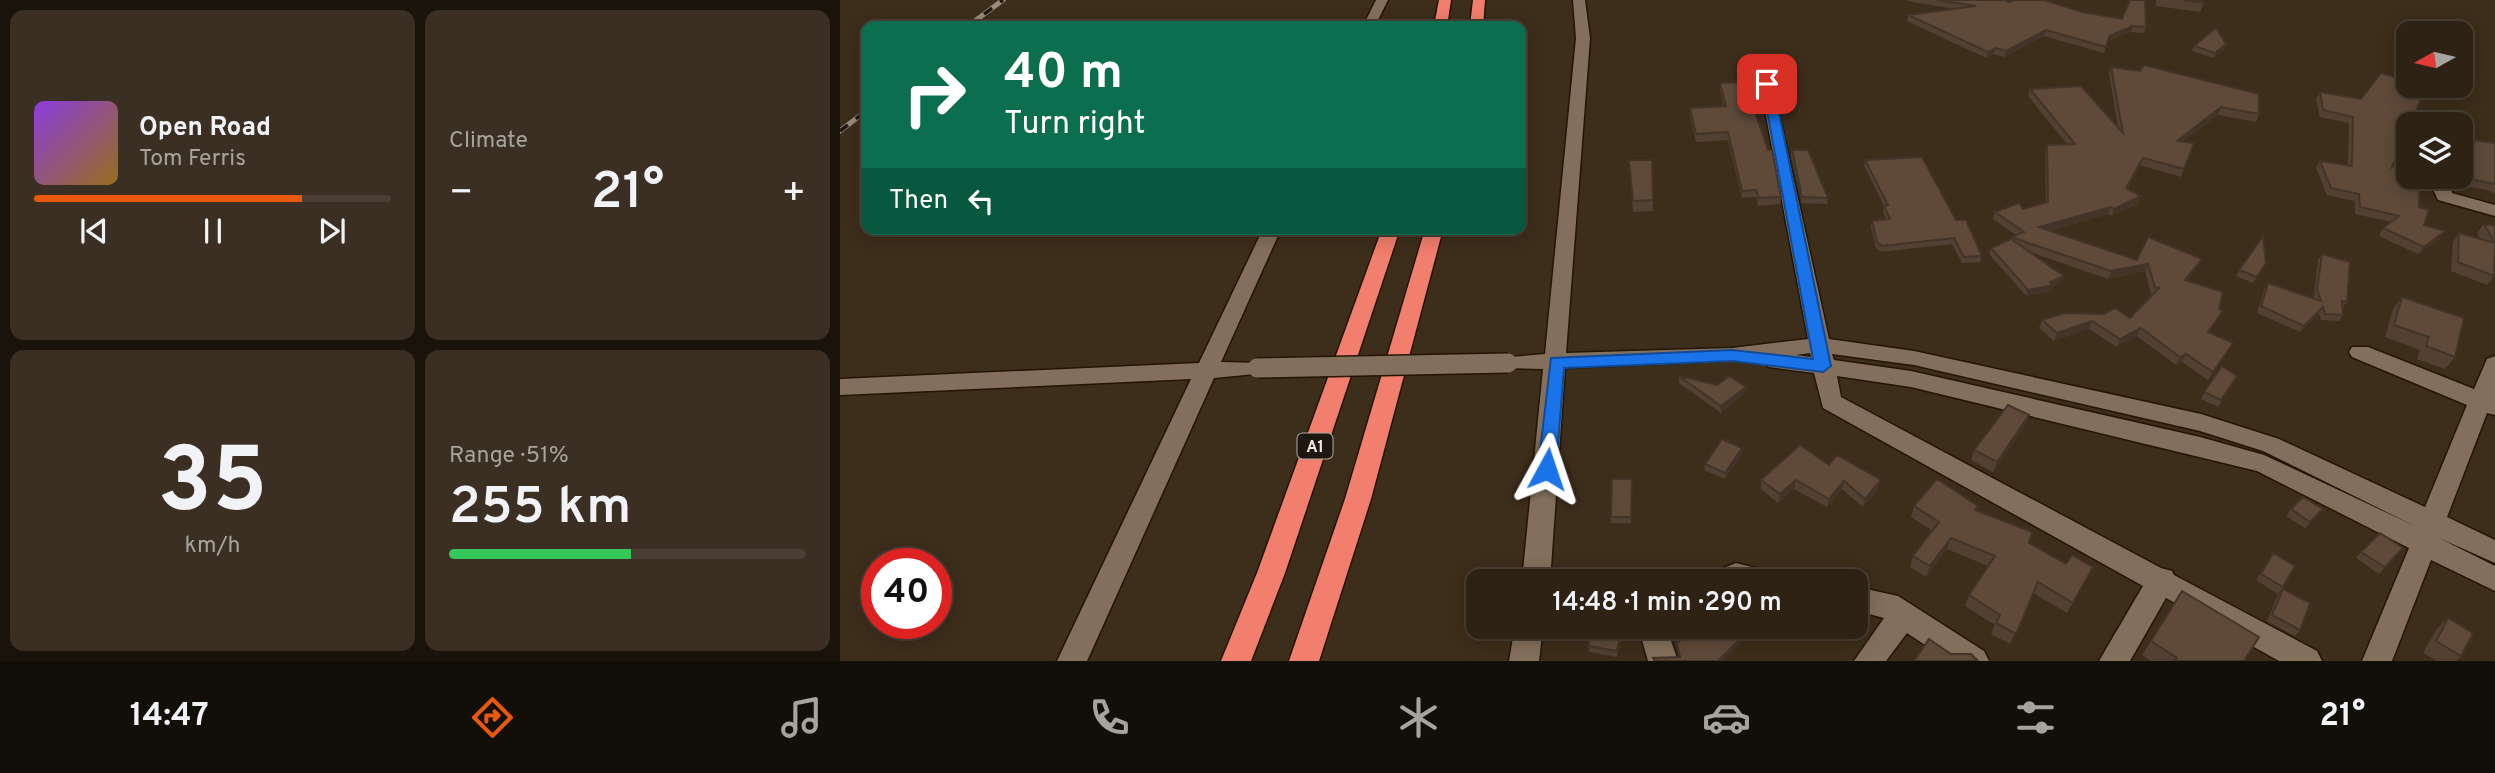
<!DOCTYPE html>
<html lang="en">
<head>
<meta charset="utf-8">
<style>
	:root { --surface:#2e2214; --page:#3a2f22; --text:#f1f3f6; --muted:#a7a4a0; --line:#493f34; --accent:#ea580c }
	body { margin:0; font-family:Overpass,sans-serif; background:var(--page); color:var(--text); height:100vh; display:flex; flex-direction:column; font-size:26px; white-space:nowrap }
	* { box-sizing:border-box; margin:0 }
	p { font-size:23px; color:var(--muted) }
	.icon { flex:none; width:38px; height:38px; fill:none; stroke:currentColor; stroke-width:2; stroke-linecap:round; stroke-linejoin:round }
	.map { position:relative; flex:1; overflow:hidden }
	.side { display:flex; flex-direction:column; gap:10px; padding:10px; background:#19130b; width:840px }
	.side>* { flex:none }
	.guide { position:absolute; left:21px; top:21px; width:665px; height:214px; border-radius:14px; box-shadow:0 4px 18px #0003,0 0 0 2px var(--line); background:#0b6e4f; color:#fff; overflow:hidden }
	.needle { width:46px; rotate:262deg }
	.tools { position:absolute; left:1556px; top:21px; display:grid; gap:14px }
	.tools a { display:grid; place-items:center; width:77px; height:77px; border-radius:14px; background:var(--surface); box-shadow:0 4px 18px #0003,0 0 0 2px var(--line); font-size:35px }
	.speed { position:absolute; left:21px; top:548px; display:flex; gap:14px; font-size:35px; font-weight:700; text-align:center }
	.speed>* { display:grid; place-content:center; width:91px; height:91px; border-radius:50%; background:var(--surface); box-shadow:0 4px 18px #0003,0 0 0 2px var(--line); line-height:1 }
	.speed .limit { border:10px solid #d22; background:#fff; color:#111 }
	.pin { position:absolute; display:grid; place-items:center; width:60px; height:60px; color:#fff; margin:-30px; border-radius:14px; box-shadow:0 4px 10px #0006 }
	.me { position:absolute; width:77px; margin:-38px; rotate:5deg; stroke-linejoin:round; filter:drop-shadow(0 0 5px #0008) }
	.turn { display:flex; align-items:center; gap:24px; height:147px; padding:0 28px; font-size:32px }
	.turn .icon { width:91px; height:91px; stroke-width:2.5 }
	.turn b { display:block; font-size:49px; line-height:60px }
	.then { display:flex; align-items:center; height:66px; padding:0 28px; background:#0003; gap:14px; font-size:26px }
	.big { font-size:52px; font-weight:600; line-height:1.1 }
	.side .widget { flex:1; display:flex; flex-direction:column; justify-content:center; gap:10px; min-width:0; padding:0 24px; border-radius:14px; background:var(--page) }
	.side .dial { align-items:center; gap:0 }
	.dial b { font-size:91px; line-height:1 }
	.song { display:flex; align-items:center; gap:21px }
	.cover { width:84px; height:84px; border-radius:10px; background:linear-gradient(135deg,hsl(270 70% 55%),hsl(40 70% 35%)) }
	.played { height:7px; border-radius:4px; background:linear-gradient(90deg,var(--accent) 75%,var(--line) 75%) }
	.keys { display:flex; justify-content:space-around; direction:ltr }
	.heat { display:flex; justify-content:space-between; align-items:center; font-size:38px; direction:ltr }
	.charge { height:10px; border-radius:5px; background:linear-gradient(90deg,#34c759 51%,var(--line) 0) }
	.side .tiles { flex:1; display:grid; gap:10px; grid-template-columns:repeat(2,1fr) }
	.trip { position:absolute; left:626px; top:569px; width:402px; height:70px; border-radius:14px; background:var(--surface); box-shadow:0 4px 18px #0003,0 0 0 2px var(--line); font-weight:600; line-height:70px; text-align:center }
	.tabs { display:flex; height:112px; justify-content:space-around; align-items:center; background:#120e08; color:var(--muted) }
	.tabs .icon { width:49px; height:49px }
	.tabs .selected { color:var(--accent) }
	.tabs b { font-size:32px; color:var(--text) }
	main { display:flex; flex:1; min-height:0 }
	.map>svg:first-child { display:block }
	.lines { fill:none; stroke-linecap:round; stroke-linejoin:round }
	.minor-casing { stroke:#241504; stroke-width:3 }
	.highway-casing { stroke:#241504; stroke-width:3 }
	.minor { fill:#83705c; fill-rule:evenodd }
	.highway { fill:#f27e6d; fill-rule:evenodd }
	.rail-casing { stroke:#998b7d; stroke-width:5 }
	.rail { stroke:#1e170f; stroke-width:3.5; stroke-dasharray:10; stroke-linecap:butt }
	.minor-bridge-casing { stroke:#241504; stroke-width:22; stroke-linecap:butt }
	.minor-bridge { stroke:#83705c; stroke-width:19 }
	.wall { fill:#524032 }
	.shaded-wall { fill:#423429 }
	.building { fill:#5f4a3a; stroke:#423429; stroke-width:2 }
	.route { fill:#1a73e8; stroke:#114b97; stroke-width:2 }
	.labels { text-anchor:middle; stroke-width:7; stroke-linejoin:round; paint-order:stroke }
	.shield { fill:#1e170f; stroke:#b4aaa0; stroke-width:2 }
	.shield-label { font-size:16px; font-weight:bold; fill:#f4e9de }
</style>
</head>
<body>
<main>
<section class="side">
<div class="tiles">
<div class="widget">
<div class="song"><i class="cover"></i><div><b>Open Road</b><p>Tom Ferris</p></div></div>
<div class="played"></div>
<div class="keys"><svg class="icon" aria-label="previous" viewBox="0 0 24 24"><path d="M18 5L8 12l10 7zM5 5v14"/></svg><svg class="icon" aria-label="pause" viewBox="0 0 24 24"><path d="M8 5v14M16 5v14"/></svg><svg class="icon" aria-label="next" viewBox="0 0 24 24"><path d="M6 5l10 7-10 7zM19 5v14"/></svg></div>
</div>
<div class="widget"><p>Climate</p>
<div class="heat"><a>−</a><b class="big">21°</b><a>+</a></div>
</div>
<div class="widget dial"><b>35</b><p>km/h</p></div>
<div class="widget"><p>Range · 51%</p><b class="big">255 km</b><div class="charge"></div></div>
</div>
</section>
<div class="map">
<svg width="1655" height="661" viewBox="0 0 1655 661">
	<rect width="100%" height="100%" fill="#3d2d1b"/>
	<g class="lines">
		<g class="minor-casing">
			<path id="minor" d="M536,0H548L535,26H523Z
				M733,0H745L750,38L726,353L892,348L968,339L920,84L927,80L932,81L989,339L1074,351L1361,414L1439,439L1585,507L1627,405L1512,357L1509,352L1512,347H1528L1634,389L1647,359L1655,356V415L1647,413L1607,517L1655,540V563L1599,538L1655,566V591L1591,560L1552,661H1522L1569,548L1417,471L1071,387L997,376L1001,397L1321,568L1332,571L1334,575L1477,651L1482,661H1439L1326,598L1290,661H1259L1303,586L983,408L974,373L929,367L918,359L725,368L710,581H682L703,369L660,368L657,363L660,358L705,354L736,38ZM970,353L971,357L956,355ZM992,354L1074,365L1360,431L1423,451L1577,527L1424,455L1360,437L1071,371L994,360Z
				M1619,114L1627,119L1623,127L1620,124H1609L1613,116Z
				M1592,177H1609L1612,193L1655,205V216L1598,200L1591,185Z
				M423,229H441L381,362L425,363L428,368L425,373L374,378L247,661H217L351,379L0,395V379L359,363Z
				M896,563L936,573L940,581H867L871,573Z
				M1017,587L1058,596L1144,651L1149,661H1109L1067,633L1046,661H1014L1044,618L1017,611Z
				M675,626H703L699,661H669Z
				M798,626H826L838,661H808Z"/>
		</g>
		<g class="highway-casing">
			<path id="highway" d="M599,0H611L607,26H594Z
				M633,0H645L643,26H630Z
				M542,229H560L445,573L411,661H381L417,573Z
				M585,229H603L531,499L479,661H449L505,499Z"/>
		</g>
		<use href="#minor" class="minor"/>
		<use href="#highway" class="highway"/>
		<g class="rail-casing">
			<path id="rail" d="M128,26L163,0
				M0,131L26,111"/>
		</g>
		<use href="#rail" class="rail"/>
		<g class="minor-bridge-casing">
			<path id="minor-bridge" d="M417,368L668,363"/>
		</g>
		<use href="#minor-bridge" class="minor-bridge"/>
	</g>
	<path class="wall" d="M1067,0H1165L1168,2L1242,12L1306,27L1304,33L1291,32L1267,41L1264,53L1204,36L1164,57L1154,54L1146,58L1067,21L1068,15L1115,9L1067,1Z
		M1316,0H1362L1364,3L1360,12L1316,6Z
		M1354,46L1384,49L1373,58L1352,51Z
		M1271,67L1419,114L1416,122L1378,115L1342,142L1354,143L1341,177L1300,165L1287,189L1301,196L1298,204L1271,216L1268,214L1210,231L1297,260L1362,259L1358,266L1347,281L1379,309L1383,311L1369,332L1393,343L1368,380L1342,362L1336,365L1297,336L1277,347L1249,329L1214,341L1199,328L1202,320L1290,318L1313,295L1311,294L1305,271L1268,279L1190,252L1224,276L1222,282L1213,286L1211,291L1186,296L1149,254L1151,248L1171,239V237L1176,235L1153,219L1155,212L1183,209L1206,203L1205,152L1207,145L1227,144L1188,96L1190,89L1278,127L1269,74Z
		M880,83L941,197L940,204L918,206L916,197L902,198L888,140L856,142L850,115V108L884,106L880,89Z
		M1480,92L1521,99L1552,167L1568,177H1591L1589,179L1580,178L1579,207L1584,225L1600,239L1578,254L1539,236L1543,228L1551,222L1515,214V201L1487,195L1476,168L1480,161L1508,165L1509,123L1480,117L1476,99Z
		M1620,138L1655,143V193L1647,190L1613,184L1610,177H1620Z
		M952,150L988,198L987,204L962,203L951,156Z
		M812,160L813,211L793,212L790,171Z
		M1025,160L1116,220L1142,256L1140,262L1122,263L1112,244L1041,252L1036,248L1031,227L1032,221L1046,219L1043,212L1044,206L1024,166Z
		M1644,224L1655,226V275L1647,285L1611,271L1613,242L1619,233L1641,240L1637,233Z
		M1482,254L1507,302L1502,308L1503,315L1499,321L1481,320L1479,313L1460,332L1417,313L1424,290L1428,283L1474,299V296L1478,260Z
		M1426,263L1413,283L1396,276L1399,270Z
		M1562,297L1615,357L1605,369L1577,359L1580,350L1545,337L1553,309Z
		M839,376L905,393L881,413L839,383Z
		M1397,376L1378,407L1361,399L1364,392Z
		M1189,415L1185,425L1153,472L1131,460L1134,450Z
		M902,448L901,455L885,479L864,470L865,464Z
		M989,465L1039,488L1023,507L1002,489L987,507L954,489L938,503L921,489V480Z
		M792,479L791,523H771V517Z
		M1074,506H1138L1137,511L1226,564L1253,567L1227,613L1193,593L1170,644L1151,634L1155,625L1125,606L1129,595L1148,566L1107,549L1086,577L1070,567L1073,556L1093,531L1071,517Z
		M1451,509L1478,515L1465,528L1446,516Z
		M1563,548L1539,574L1516,558L1521,552Z
		M1433,553L1443,587L1438,594L1416,580Z
		M1443,589L1460,630L1455,636L1427,621L1438,595Z
		M1342,591L1404,661H1311L1302,655Z
		M1608,618L1621,656L1616,661H1597L1583,653L1596,630Z
		M782,637L777,657L749,652L748,646Z"/>
	<path class="shaded-wall" d="M1293,26L1291,32L1267,42L1269,36Z
		M1206,30L1204,36L1164,57L1166,51Z
		M1386,44L1384,49L1373,58L1375,53Z
		M1156,48L1154,54L1146,58L1148,52Z
		M1381,107L1378,115L1333,149L1337,141Z
		M1301,196L1298,204L1271,216L1274,209Z
		M1271,207L1268,214L1196,235L1199,227Z
		M1605,231L1600,239L1578,254L1584,247Z
		M1362,259L1358,266L1342,288L1345,280Z
		M1308,264L1305,271L1268,279L1271,271Z
		M1224,276L1222,282L1213,286L1211,291L1186,296L1188,290Z
		M1483,307L1479,313L1460,332L1464,326Z
		M1252,321L1249,329L1214,341L1217,333Z
		M1301,328L1297,336L1277,347L1280,339Z
		M1346,354L1342,362L1336,365L1340,357Z
		M906,387L905,393L881,413V406Z
		M1189,415L1185,425L1153,472L1157,462Z
		M902,448L901,455L885,479V473Z
		M956,480L954,489L938,503L940,494Z
		M1041,480L1039,488L1023,507L1025,499Z
		M1004,481L1002,489L987,507L989,499Z
		M1111,538L1107,549L1086,577L1090,566Z
		M911,628L910,634L883,661H878Z
		M782,631V637L777,657V651Z"/>
	<path class="building" d="M1097,0H1165L1168,2L1176,0H1204L1242,12L1282,19L1290,0H1305L1306,27L1293,26L1269,36L1266,47L1206,30L1166,51L1156,48L1148,52L1068,15L1136,6Z
		M1344,0H1362L1364,3Z
		M1376,28L1386,44L1375,53L1354,46Z
		M1304,65L1419,94V114L1381,107L1337,141L1354,143L1344,169L1303,158L1286,188L1301,196L1274,209L1271,207L1199,227L1297,260L1308,237L1362,259L1345,280L1383,292L1379,309L1383,311L1368,332L1393,343L1373,372L1346,354L1340,357L1301,328L1280,339L1252,321L1217,333L1202,320L1224,313L1264,314L1275,308L1290,318L1319,288L1315,287L1308,264L1271,271L1171,237L1184,232L1155,212L1179,203L1183,209L1208,202L1207,145L1235,144L1190,89L1241,86L1283,133L1271,67L1300,71Z
		M1541,73L1568,81V86H1587L1570,124H1568V129L1552,167L1568,157V177H1580L1579,207L1589,210L1584,225L1605,231L1584,247L1543,228L1559,216L1520,207L1519,194L1491,188L1480,161L1512,166L1513,117L1483,110L1480,92L1521,99Z
		M905,82L928,150H932L941,197L919,198L916,190L902,191L888,132L856,134L850,108L886,106L880,83Z
		M1620,138L1655,143V184L1620,177V156L1626,157L1620,147Z
		M952,150H968L988,198L962,197Z
		M1082,157L1116,220H1126L1142,256L1124,257L1114,238L1042,246L1037,242L1032,221L1050,219L1044,206L1048,205L1025,160Z
		M789,160H812L813,200L793,201Z
		M1644,224L1655,226V243Z
		M1619,233L1655,243L1654,276L1618,262Z
		M1423,236L1426,263L1417,277L1399,270Z
		M1171,239L1224,276L1210,282L1213,285L1188,290L1151,248Z
		M1482,254L1510,262L1507,302L1502,301L1503,315L1485,314L1483,307L1464,326L1421,306L1428,283L1481,301L1477,290Z
		M1562,297L1624,318L1615,357L1586,346L1589,337L1554,325Z
		M1382,366L1397,376L1381,400L1364,392Z
		M839,376L877,385L889,376L906,387L881,406Z
		M1168,405L1189,415L1157,462L1134,450Z
		M882,439L902,448L885,473L865,464Z
		M960,445L989,465L997,455L1041,480L1025,499L1004,481L989,499L956,480L940,494L921,480Z
		M772,479H792L791,517H771Z
		M1097,479L1138,506L1135,510L1192,532L1189,543L1226,564L1232,555L1253,567L1233,603L1198,582L1176,634L1156,623L1160,615L1129,595L1155,556L1111,538L1090,566L1073,556L1099,522L1074,506Z
		M1463,497L1483,509L1470,522L1451,509Z
		M1540,533L1563,548L1545,567L1521,552Z
		M1433,553L1455,566L1443,587L1421,574Z
		M1443,589L1470,603L1460,630L1432,615Z
		M1342,591L1419,637L1404,661H1334L1337,658L1311,641Z
		M1608,618L1633,633L1621,656L1596,641Z
		M753,626L782,631L777,651L748,646Z
		M859,626H909L911,628L878,661H815L813,658L840,657L837,643L853,632Z
		M1089,639L1111,654H1131L1138,661H1074Z"/>
	<path class="route" d="M927,81L933,84L991,366L983,372L892,361L724,368L716,469L707,476L700,474L698,469L711,358L892,350L973,359L922,84Z"/>
	<g class="labels">
		<rect class="shield" x="457.5" y="433.5" width="35" height="25" rx="5"/>
		<g class="shield-label">
			<text x="475" y="452">A1</text>
		</g>
	</g>
</svg>
<div class="tools">
<a><svg class="needle" viewBox="-14 -14 28 28"><path d="M0-13l5 13h-10z" fill="#e53935"/><path d="M0 13l5-13h-10z" fill="#a7a4a0"/></svg></a>
<a><svg class="icon" aria-label="layers" viewBox="0 0 24 24"><path d="M12 4l9 5-9 5-9-5zM3 14l9 5 9-5"/></svg></a>
</div>
<div class="speed"><div class="limit">40</div></div>
<div class="pin" style="left:927px;top:84px;background:#d93025"><svg class="icon" aria-label="arrive" viewBox="0 0 24 24"><path d="M6 21V4h12l-3 4 3 4H6"/></svg></div>
<svg class="me" style="left:707px;top:469px" viewBox="-20 -20 40 40"><path d="M0-17L14 15 0 8-14 15z" fill="#1a73e8" stroke="#fff" stroke-width="4"/></svg>
<div class="trip">14:48 · 1 min · 290 m</div>
<div class="guide">
<div class="turn"><svg class="icon" aria-label="right" viewBox="0 0 24 24"><path d="M7 20v-9h11M14 6l5 5-5 5"/></svg><div><b>40 m</b>Turn right</div></div>
<div class="then">Then<svg class="icon" aria-label="left" viewBox="0 0 24 24"><path d="M17 20v-9H6M10 6l-5 5 5 5"/></svg></div>
</div>
</div>
</main>
<nav class="tabs">
<b>14:47</b>
<svg class="icon selected" aria-label="directions" viewBox="0 0 24 24"><path d="M12 3l9 9-9 9-9-9zM9 14v-3h6M13 9l2 2-2 2"/></svg>
<svg class="icon" aria-label="music" viewBox="0 0 24 24"><path d="M9 18V5l10-2v13"/><circle cx="6" cy="18" r="3"/><circle cx="16" cy="16" r="3"/></svg>
<svg class="icon" aria-label="phone" viewBox="0 0 24 24"><path d="M5 4h4l2 5-3 2q2 4 5 5l2-3 5 2v4C11 20 4 13 5 4z"/></svg>
<svg class="icon" aria-label="climate" viewBox="0 0 24 24"><path d="M12 3v18M4 7l16 10M4 17L20 7"/></svg>
<svg class="icon" aria-label="car" viewBox="0 0 24 24"><path d="M5 17H2v-5l4-1 3-4h7l3 4 3 1v5h-3M9 17h6M6 11h13"/><circle cx="7" cy="17" r="2"/><circle cx="17" cy="17" r="2"/></svg>
<svg class="icon" aria-label="filters" viewBox="0 0 24 24"><path d="M4 7h16M4 17h16"/><circle cx="9" cy="7" r="2"/><circle cx="15" cy="17" r="2"/></svg>
<b>21°</b>
</nav>
</body>
</html>
